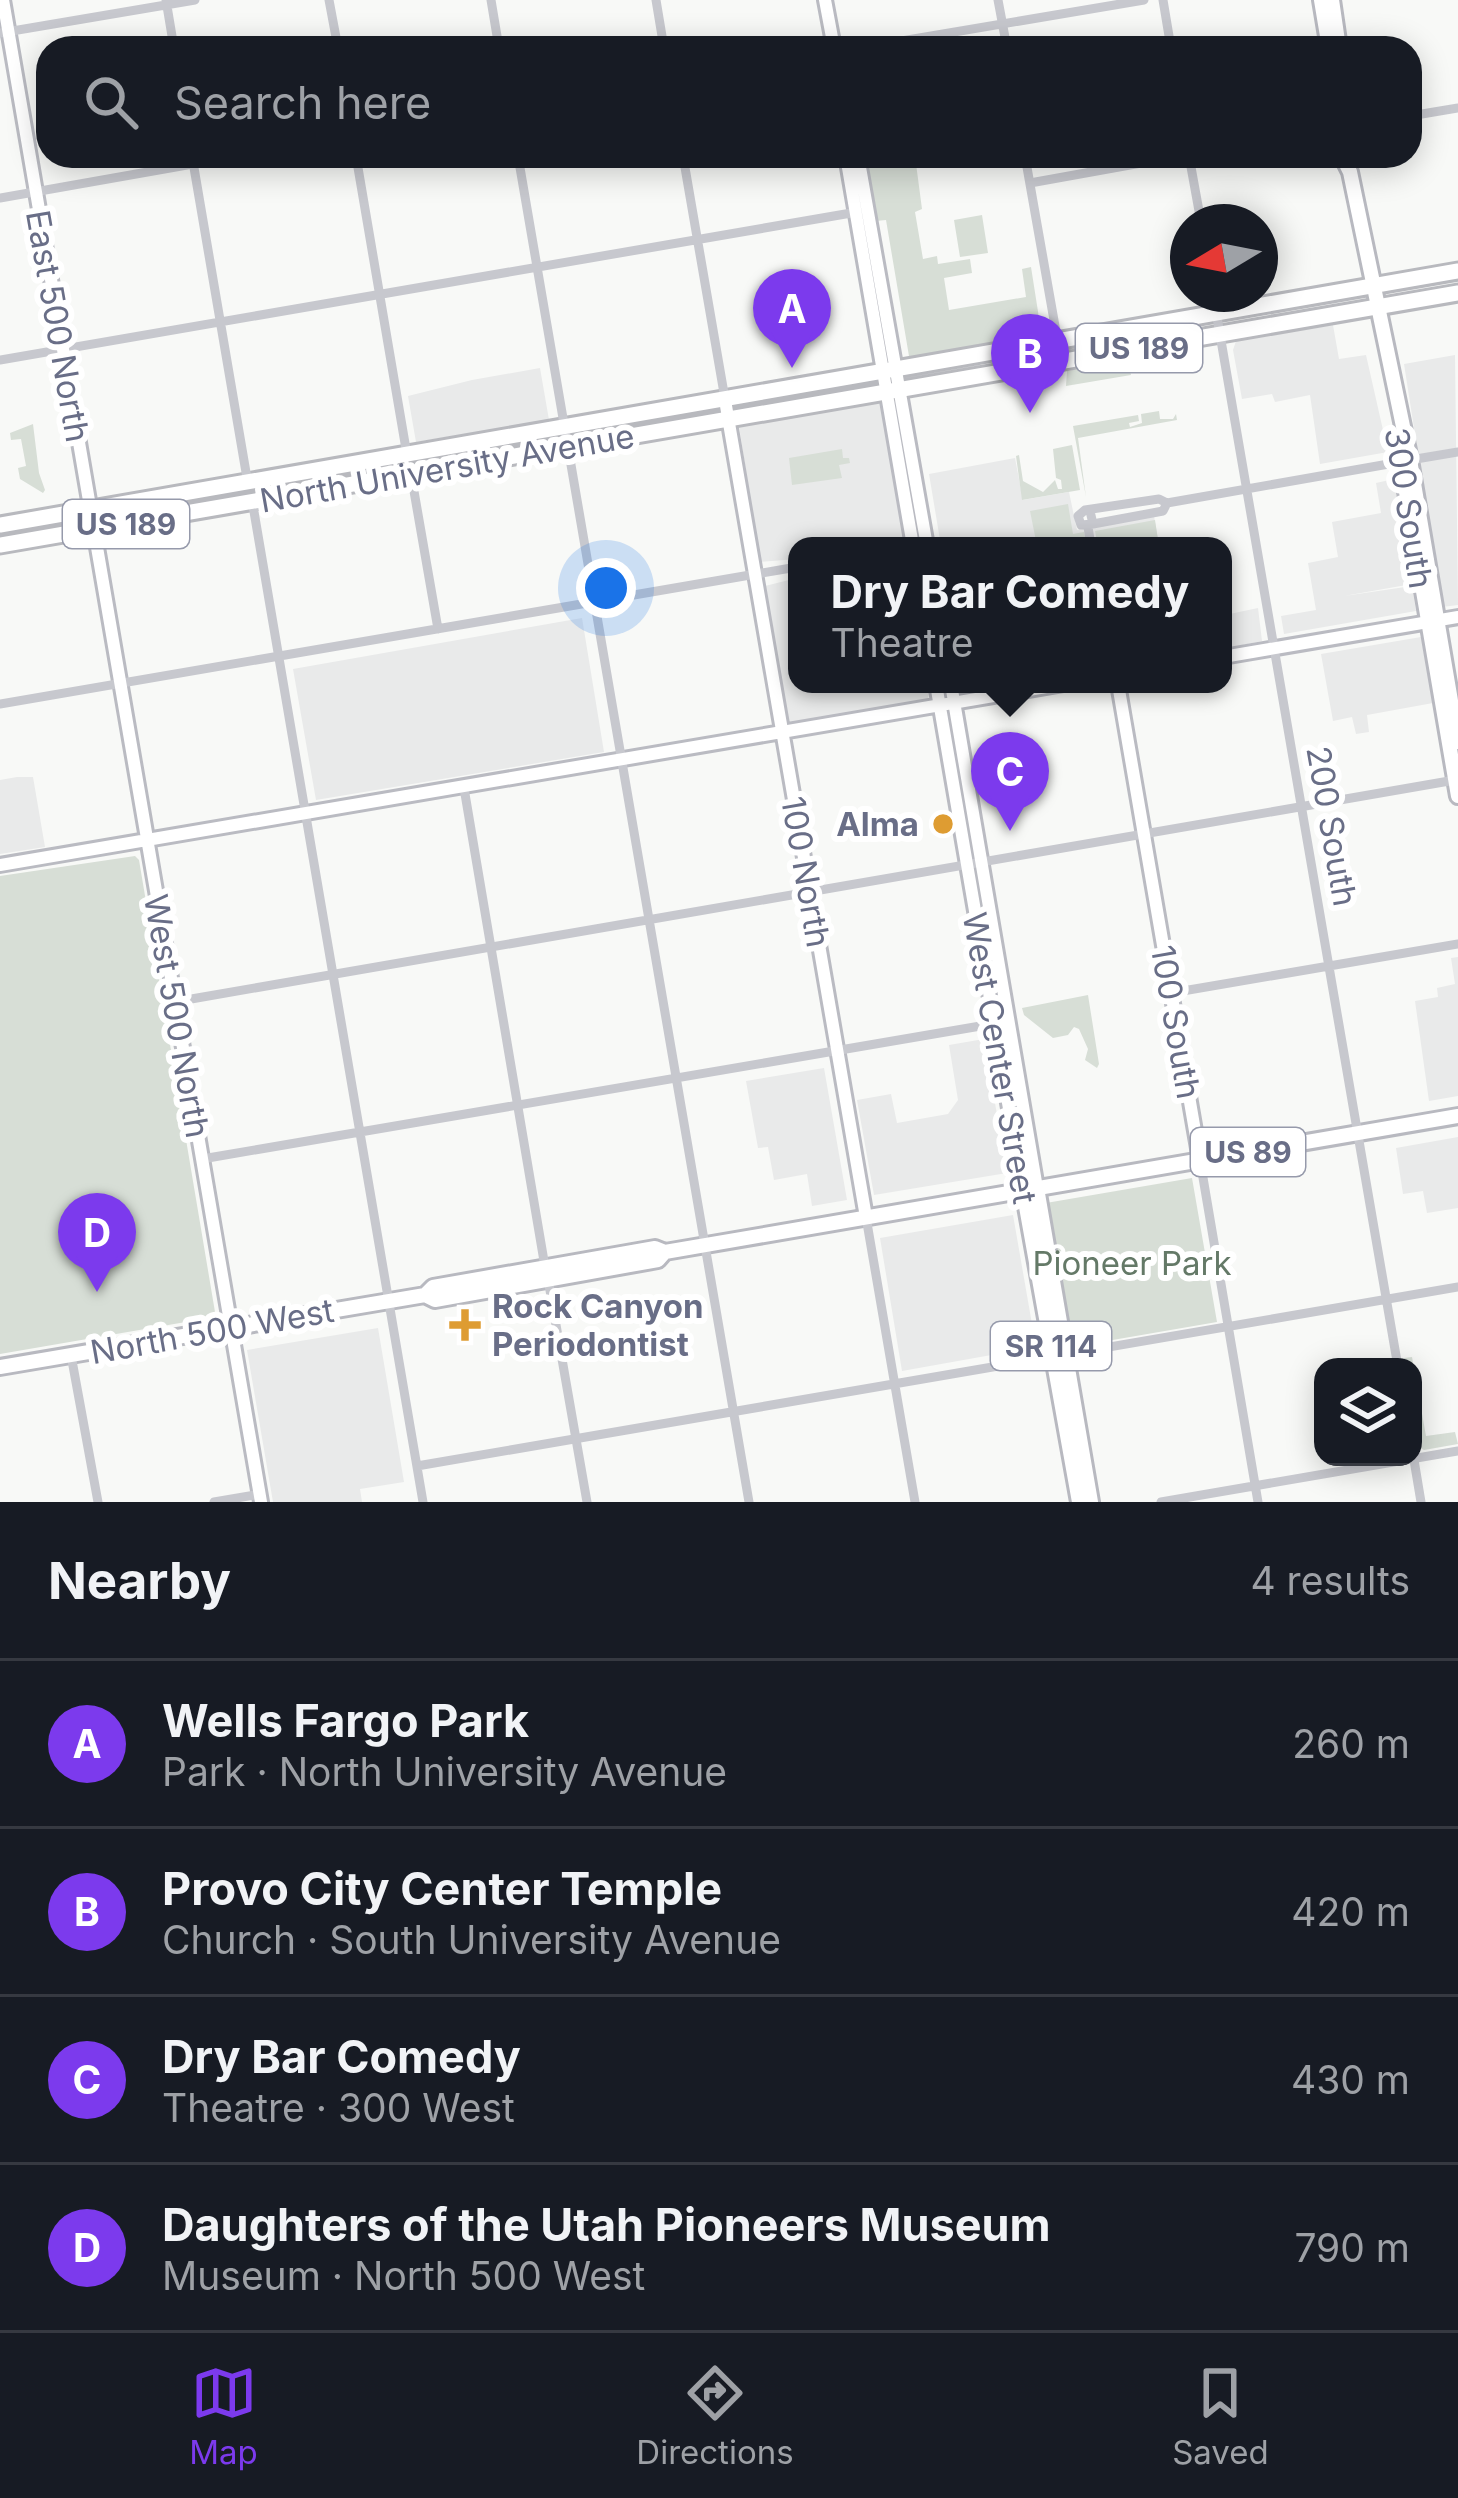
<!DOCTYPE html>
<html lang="en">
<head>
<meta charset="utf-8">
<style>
  body { margin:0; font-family:Inter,sans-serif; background:#20242c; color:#f1f3f6 }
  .controls { position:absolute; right:36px; bottom:36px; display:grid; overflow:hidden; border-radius:24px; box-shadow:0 6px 30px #0003 }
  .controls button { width:108px; height:108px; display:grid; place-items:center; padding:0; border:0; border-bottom:3px solid #363941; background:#171b24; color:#f1f3f6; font:60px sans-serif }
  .compass { position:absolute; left:1170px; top:204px; width:108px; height:108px; border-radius:50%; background:#171b24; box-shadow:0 6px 30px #0003; rotate:260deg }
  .you { position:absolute; left:606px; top:588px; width:42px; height:42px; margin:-30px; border:9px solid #fff; border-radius:50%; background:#1a73e8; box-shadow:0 0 0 18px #1a73e833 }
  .badge { display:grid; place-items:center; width:78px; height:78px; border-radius:50%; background:#7c3aed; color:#fff; font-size:39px; font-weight:700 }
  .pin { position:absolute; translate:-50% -99px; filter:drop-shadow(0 3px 6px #0008) }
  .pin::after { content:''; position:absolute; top:63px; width:42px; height:36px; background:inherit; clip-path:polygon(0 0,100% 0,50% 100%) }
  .popup { position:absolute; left:788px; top:537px; width:444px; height:156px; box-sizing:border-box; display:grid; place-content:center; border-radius:24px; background:#171b24; filter:drop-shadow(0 3px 9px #0005); font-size:39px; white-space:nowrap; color:#9ea1a6 }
  .popup b { font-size:45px; color:#f1f3f6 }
  .popup::after { content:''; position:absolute; left:50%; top:100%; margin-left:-24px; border:24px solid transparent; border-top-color:#171b24 }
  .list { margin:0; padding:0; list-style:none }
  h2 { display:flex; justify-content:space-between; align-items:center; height:156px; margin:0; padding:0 48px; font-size:51px }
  h2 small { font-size:39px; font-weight:400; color:#9ea1a6 }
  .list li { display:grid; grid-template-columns:78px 1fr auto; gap:36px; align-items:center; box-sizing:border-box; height:168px; padding:0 48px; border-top:3px solid #363941 }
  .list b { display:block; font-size:45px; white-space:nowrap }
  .list p { margin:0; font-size:39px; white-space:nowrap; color:#9ea1a6 }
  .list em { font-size:39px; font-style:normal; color:#9ea1a6 }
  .icon { flex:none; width:66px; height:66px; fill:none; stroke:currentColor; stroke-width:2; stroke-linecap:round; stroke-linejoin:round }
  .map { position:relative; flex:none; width:1458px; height:1502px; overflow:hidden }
  .search { position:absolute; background:#171b24; box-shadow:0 6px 30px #0003; left:36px; right:36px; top:36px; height:132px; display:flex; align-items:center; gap:30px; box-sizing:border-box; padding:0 42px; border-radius:36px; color:#9ea1a6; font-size:45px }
  .sheet { height:828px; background:#171b24 }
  nav { display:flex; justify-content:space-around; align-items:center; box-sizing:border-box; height:168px; border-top:3px solid #363941; background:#171b24; font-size:33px; color:#9ea1a6 }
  nav a { display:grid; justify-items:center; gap:6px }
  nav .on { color:#7c3aed }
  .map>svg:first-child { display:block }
  .built { fill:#e9eaea }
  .green { fill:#d7ded6 }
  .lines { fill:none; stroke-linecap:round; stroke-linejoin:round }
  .secondary-casing { stroke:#babbc2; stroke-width:18 }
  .primary-casing { stroke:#b8b9c0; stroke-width:20 }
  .highway-casing { stroke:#b8b9be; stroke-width:21 }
  .street { stroke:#c7c8ce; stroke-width:9 }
  .secondary { stroke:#fff; stroke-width:12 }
  .primary { stroke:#fff; stroke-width:14 }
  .highway { stroke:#fff; stroke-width:15 }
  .poi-dot { fill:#de9c32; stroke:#fff; stroke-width:4.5 }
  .labels { text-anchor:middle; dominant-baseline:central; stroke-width:12; stroke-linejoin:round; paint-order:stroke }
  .shield { fill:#fff; stroke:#969aab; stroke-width:3 }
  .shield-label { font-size:30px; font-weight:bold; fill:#696e87 }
  .street-label { font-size:33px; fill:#696e87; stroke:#fff }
  .poi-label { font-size:33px; font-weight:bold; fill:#696e87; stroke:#fff; text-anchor:end }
  .park-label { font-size:33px; fill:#647967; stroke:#fff }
</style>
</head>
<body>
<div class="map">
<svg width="1458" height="1502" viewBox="0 0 1458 1502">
  <rect width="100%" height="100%" fill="#f8f9f7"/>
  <path class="built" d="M1333 325 1339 359 1366 355 1388 452 1320 464 1310 395 1275 402 1272 394 1242 399 1233 350 1236 341Z
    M1455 355 1458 605 1442 607 1404 364Z
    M540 368 549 420 416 442 408 396 472 380Z
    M884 395 907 535 903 541 872 546H797V559L760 562 739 426 742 422Z
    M1015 458 1023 500 1069 492 1077 530 1154 516 1159 546H941L929 474Z
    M1394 479 1412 584 1344 596 1412 586 1416 611 1284 634 1281 616 1316 610 1308 563 1338 557 1332 522 1381 513 1376 483Z
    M797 578V684H929L928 700 792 723 787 720 765 586Z
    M1258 608 1262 641 1223 649V611L1225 615Z
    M582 618 604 752 316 800 293 669Z
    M1421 637 1433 703 1367 715 1369 732 1356 734 1352 717 1333 721 1321 654Z
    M17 777H33L45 847 0 854V780Z
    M1458 957V1096L1429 1101 1415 1001 1438 997 1437 988 1455 984 1451 958Z
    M984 1039 1007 1173 874 1195 857 1100 891 1094 897 1123 948 1114 958 1100 949 1045Z
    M824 1068 847 1200 812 1206 807 1174 774 1180 768 1147 758 1148 746 1081Z
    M1458 1137V1208L1427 1213 1423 1191 1403 1194 1396 1148Z
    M1013 1215 1036 1347 902 1371 880 1238Z
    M378 1328 404 1482 360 1489 362 1502H273L247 1350Z"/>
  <path class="green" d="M864 156H915L922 209 915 212 923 259 937 256 938 264 970 259 972 273 944 278 949 310 1026 297 1022 269 1031 267 1042 337 910 362 886 220 876 221Z
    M982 215 988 253 960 257 954 220Z
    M1128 360 1131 375 1066 386 1067 371Z
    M1159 411 1160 419H1173L1176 414 1177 420 1078 438 1086 497 1073 426 1138 415 1139 421 1129 423 1130 427 1142 423 1141 414Z
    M33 424 39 473 45 490 43 493 20 479 18 468 26 466 21 439 11 440 10 433Z
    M1072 445 1080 490 1022 500 1016 456 1019 455 1023 481 1043 492 1055 480 1058 489H1062L1061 480 1056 478 1053 449Z
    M842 449 843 458H849L850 463 839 465 842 478 792 485 789 458Z
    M1068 504 1073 534 1084 532 1087 546H1037L1030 511Z
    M1155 520 1159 546H1098L1095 531Z
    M135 856 139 860 215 1312 209 1318 0 1354V876Z
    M1088 995 1099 1064 1097 1068 1085 1060 1088 1049 1079 1029 1074 1027 1068 1035 1053 1038 1024 1015 1022 1008Z
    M1192 1178 1217 1322 1072 1347 1046 1203Z
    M1412 1357 1426 1436 1455 1432 1458 1444 1424 1450 1418 1447 1413 1414V1367H1405L1404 1358Z"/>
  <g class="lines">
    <defs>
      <path id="secondary" d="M3 0 261 1502
        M825 0 834 48
        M846 156 913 546
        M858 156 927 546
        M725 400 866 1217
        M1223 657 1458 617
        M936 684 1023 1190
        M951 684 1037 1188
        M1118 684 1200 1160
        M0 865 1064 684"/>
      <path id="primary" d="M1321 0 1329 48
        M1332 0 1339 48
        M1342 156 1350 172 1410 460 1458 742
        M1397 439 1458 796
        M1037 1188 1091 1502
        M1023 1190 1079 1502
        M425 1295 435 1300 658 1260 665 1252
        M0 1367 425 1295 433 1287 655 1248 665 1252 1458 1116"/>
      <path id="highway" d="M0 525 1458 271
        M0 545 1458 293"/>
    </defs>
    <use href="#secondary" class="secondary-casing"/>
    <use href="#primary" class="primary-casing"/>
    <use href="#highway" class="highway-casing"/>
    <path class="street" d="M166 0 174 48
      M329 0 338 48
      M491 0 499 48
      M656 0 664 48
      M998 0 1007 48
      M1163 0 1171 48
      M0 33 195 0
      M860 48 1144 0
      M1410 116 1458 108
      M192 156 248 484
      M356 156 407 455
      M518 156 749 1502
      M683 156 725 399
      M1025 156 1058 343
      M1189 156 1201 222
      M1030 183 1180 156
      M0 198 238 156
      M1213 294 1398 1367
      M0 360 857 212
      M1410 460 1458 452
      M411 474 438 629
      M252 500 423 1502
      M1090 511 1093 524 1081 525 1078 516 1085 510 1159 499 1167 503 1400 462
      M1093 524 1163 511 1167 503
      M1088 527 1091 546
      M0 704 797 567
      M464 788 545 1267
      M1171 993 1458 944
      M174 1002 1455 780
      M202 1159 998 1023
      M1200 1160 1258 1502
      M866 1217 915 1502
      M548 1279 587 1502
      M71 1355 98 1502
      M1413 1454 1421 1502
      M417 1466 1458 1287
      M214 1502 260 1494
      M1161 1502 1458 1451"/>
    <use href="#secondary" class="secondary"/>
    <use href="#primary" class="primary"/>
    <use href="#highway" class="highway"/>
  </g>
  <g class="poi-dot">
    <circle cx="943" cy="824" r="12"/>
    <path d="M459 1307h12v12h12v12h-12v12h-12v-12h-12v-12h12z"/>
  </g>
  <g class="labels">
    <g class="shield">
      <rect x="1076" y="324" width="126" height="48" rx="9"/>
      <rect x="63" y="500" width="126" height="48" rx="9"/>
      <rect x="1191" y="1128" width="114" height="48" rx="9"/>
      <rect x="991" y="1322" width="120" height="48" rx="9"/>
    </g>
    <g class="shield-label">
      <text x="1139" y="348">US 189</text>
      <text x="126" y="524">US 189</text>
      <text x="1248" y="1152">US 89</text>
      <text x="1051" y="1346">SR 114</text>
    </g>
    <g class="street-label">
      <text transform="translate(58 326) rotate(80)">East 500 North</text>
      <text transform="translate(447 468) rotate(-10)">North University Avenue</text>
      <text transform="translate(1409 508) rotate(81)">300 South</text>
      <text transform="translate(1332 826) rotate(80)">200 South</text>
      <text transform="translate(806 872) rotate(80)">100 North</text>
      <text transform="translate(177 1016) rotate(80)">West 500 North</text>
      <text transform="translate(1176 1022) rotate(80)">100 South</text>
      <text transform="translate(1000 1058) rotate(80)">West Center Street</text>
      <text transform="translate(212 1331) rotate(-10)">North 500 West</text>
    </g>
    <g class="poi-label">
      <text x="919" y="824">Alma</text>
      <text x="492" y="1306" text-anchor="start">Rock Canyon<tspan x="492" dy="38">Periodontist</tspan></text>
    </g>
    <g class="park-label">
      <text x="1132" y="1263">Pioneer Park</text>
    </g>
  </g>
</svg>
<div class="controls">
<button><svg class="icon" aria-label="layers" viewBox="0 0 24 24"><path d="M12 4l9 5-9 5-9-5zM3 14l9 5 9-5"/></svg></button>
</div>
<svg class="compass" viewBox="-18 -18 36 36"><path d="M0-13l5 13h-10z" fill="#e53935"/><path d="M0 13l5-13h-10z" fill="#9ea1a6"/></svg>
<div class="you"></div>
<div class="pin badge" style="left:792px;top:368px">A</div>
<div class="pin badge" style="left:1030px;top:413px">B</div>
<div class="pin badge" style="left:1010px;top:831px">C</div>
<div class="popup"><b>Dry Bar Comedy</b>Theatre</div>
<div class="pin badge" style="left:97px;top:1292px">D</div>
<div class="search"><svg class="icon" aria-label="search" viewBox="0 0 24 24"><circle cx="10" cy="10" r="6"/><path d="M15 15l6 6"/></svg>Search here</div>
</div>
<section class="sheet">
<h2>Nearby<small>4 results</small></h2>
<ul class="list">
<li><span class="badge">A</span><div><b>Wells Fargo Park</b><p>Park · North University Avenue</p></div><em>260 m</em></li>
<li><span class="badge">B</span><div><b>Provo City Center Temple</b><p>Church · South University Avenue</p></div><em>420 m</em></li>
<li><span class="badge">C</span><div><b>Dry Bar Comedy</b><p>Theatre · 300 West</p></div><em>430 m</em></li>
<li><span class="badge">D</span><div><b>Daughters of the Utah Pioneers Museum</b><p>Museum · North 500 West</p></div><em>790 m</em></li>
</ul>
</section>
<nav>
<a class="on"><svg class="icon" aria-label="map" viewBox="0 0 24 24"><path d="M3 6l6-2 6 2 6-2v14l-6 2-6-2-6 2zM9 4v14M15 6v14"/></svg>Map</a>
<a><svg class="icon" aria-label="directions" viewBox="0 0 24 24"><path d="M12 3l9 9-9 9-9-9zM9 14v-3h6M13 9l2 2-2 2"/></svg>Directions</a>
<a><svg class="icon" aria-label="saved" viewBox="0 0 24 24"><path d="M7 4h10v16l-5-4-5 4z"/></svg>Saved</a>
</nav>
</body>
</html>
